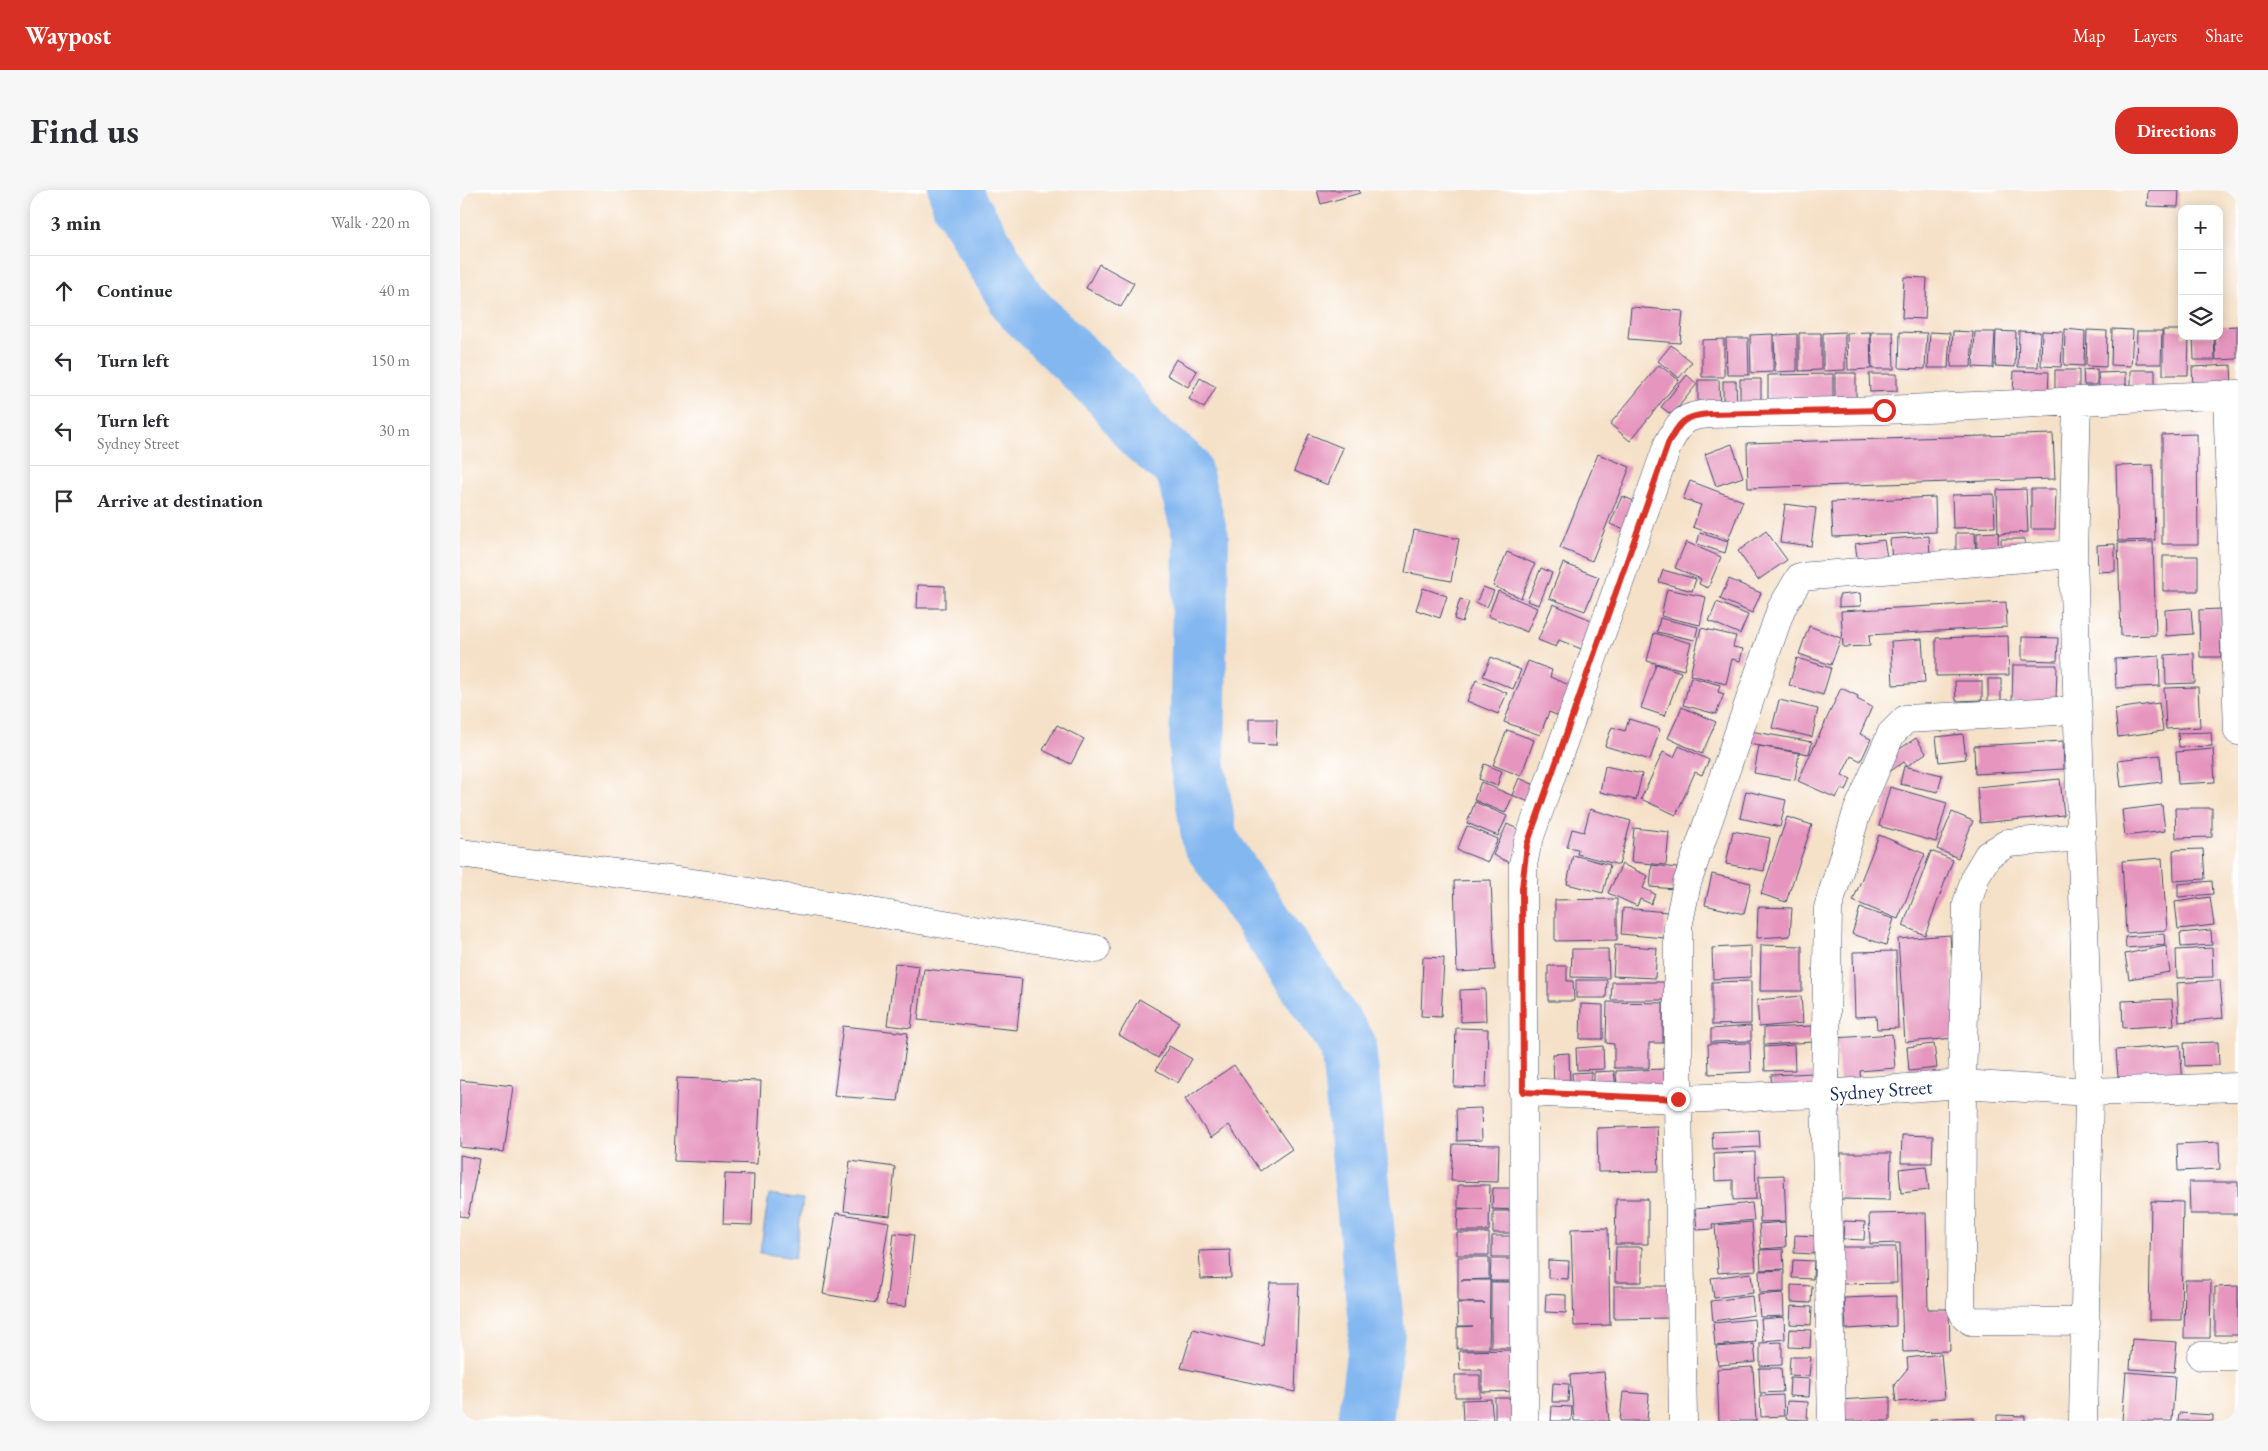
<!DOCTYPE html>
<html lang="en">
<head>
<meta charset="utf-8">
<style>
  body { margin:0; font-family:"EB Garamond",serif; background:#f7f7f7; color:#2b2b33 }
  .controls { position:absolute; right:15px; top:15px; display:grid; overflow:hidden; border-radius:10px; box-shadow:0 2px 12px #0003 }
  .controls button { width:45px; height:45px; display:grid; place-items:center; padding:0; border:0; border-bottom:1px solid #e1e1e2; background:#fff; color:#2b2b33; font:25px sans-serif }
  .stop { position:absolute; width:15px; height:15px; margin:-11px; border:4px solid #d93025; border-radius:50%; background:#fff }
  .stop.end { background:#d93025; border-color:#fff; box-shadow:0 1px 5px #0008 }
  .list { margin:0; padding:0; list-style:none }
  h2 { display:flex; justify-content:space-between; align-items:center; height:65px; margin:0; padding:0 20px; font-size:21px }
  h2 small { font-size:16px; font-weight:400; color:#7c7c81 }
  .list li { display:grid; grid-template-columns:32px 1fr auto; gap:15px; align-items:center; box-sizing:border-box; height:70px; padding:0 20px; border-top:1px solid #e1e1e2 }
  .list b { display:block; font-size:19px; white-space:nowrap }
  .list p { margin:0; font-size:16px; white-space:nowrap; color:#7c7c81 }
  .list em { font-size:16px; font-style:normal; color:#7c7c81 }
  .icon { flex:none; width:28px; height:28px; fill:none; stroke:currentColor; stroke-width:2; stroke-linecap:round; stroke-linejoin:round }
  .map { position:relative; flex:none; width:1778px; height:1231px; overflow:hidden; border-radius:20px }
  header { display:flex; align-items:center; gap:30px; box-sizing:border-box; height:70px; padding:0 25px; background:#d93025; color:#fff }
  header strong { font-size:24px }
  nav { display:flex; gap:28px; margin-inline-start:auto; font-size:18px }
  .intro { display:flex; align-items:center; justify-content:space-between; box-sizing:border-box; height:120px; padding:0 30px }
  h1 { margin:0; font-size:35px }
  .button { padding:12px 22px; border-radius:20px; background:#d93025; color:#fff; font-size:18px; font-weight:700 }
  main { display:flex; gap:30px; padding:0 30px }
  aside { flex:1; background:#fff; border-radius:20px; box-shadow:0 2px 12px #0003 }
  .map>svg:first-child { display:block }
  .water { fill:#83b7f0; stroke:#4f73a7 }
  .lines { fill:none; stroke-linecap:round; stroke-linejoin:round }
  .river { stroke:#83b7f0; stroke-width:56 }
  .building { fill:#e696be }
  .minor-casing { stroke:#3c4a6e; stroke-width:29 }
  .minor { stroke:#fff; stroke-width:28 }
  .route { stroke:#d93025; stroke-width:6 }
  .labels { text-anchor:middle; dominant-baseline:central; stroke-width:4; stroke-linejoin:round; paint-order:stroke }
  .street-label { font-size:20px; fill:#1b2f5e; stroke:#fff }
</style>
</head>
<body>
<header>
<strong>Waypost</strong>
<nav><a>Map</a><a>Layers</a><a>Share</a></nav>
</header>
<div class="intro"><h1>Find us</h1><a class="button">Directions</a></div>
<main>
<aside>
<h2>3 min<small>Walk · 220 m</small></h2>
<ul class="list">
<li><svg class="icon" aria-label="ahead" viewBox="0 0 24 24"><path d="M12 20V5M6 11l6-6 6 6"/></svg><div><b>Continue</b></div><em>40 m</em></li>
<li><svg class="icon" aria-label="left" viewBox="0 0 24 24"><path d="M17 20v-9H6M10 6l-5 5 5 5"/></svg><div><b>Turn left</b></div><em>150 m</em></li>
<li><svg class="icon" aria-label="left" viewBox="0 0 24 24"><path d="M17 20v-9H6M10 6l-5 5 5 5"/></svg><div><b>Turn left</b><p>Sydney Street</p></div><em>30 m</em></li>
<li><svg class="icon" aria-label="arrive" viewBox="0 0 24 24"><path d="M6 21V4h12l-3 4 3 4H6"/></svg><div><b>Arrive at destination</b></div></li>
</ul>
</aside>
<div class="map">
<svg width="1778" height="1231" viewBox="0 0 1778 1231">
  <rect width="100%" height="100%" fill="#fff"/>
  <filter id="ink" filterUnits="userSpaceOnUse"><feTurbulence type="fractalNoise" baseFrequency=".02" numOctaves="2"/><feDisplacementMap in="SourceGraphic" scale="10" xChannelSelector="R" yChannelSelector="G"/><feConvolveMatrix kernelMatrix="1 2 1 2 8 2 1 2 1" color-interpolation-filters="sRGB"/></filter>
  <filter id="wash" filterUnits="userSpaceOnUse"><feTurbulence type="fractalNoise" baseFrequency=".0096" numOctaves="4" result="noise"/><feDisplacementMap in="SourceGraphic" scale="20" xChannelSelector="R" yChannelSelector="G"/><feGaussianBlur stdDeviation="1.12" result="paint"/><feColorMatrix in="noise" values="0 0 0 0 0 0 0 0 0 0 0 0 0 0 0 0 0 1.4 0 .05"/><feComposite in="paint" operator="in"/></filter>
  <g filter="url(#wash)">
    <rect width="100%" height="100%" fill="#f5e1c8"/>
    <path class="water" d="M309 1004 343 1009 335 1068 300 1063Z"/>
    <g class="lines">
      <path class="river" d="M496 0 500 14 560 115 652 205 682 244 723 278 741 348 737 571 750 651 888 855 917 1143 905 1231"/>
    </g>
    <g id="blocks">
      <path class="building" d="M857 0H899L900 3 861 14Z
        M1688 0H1719L1718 17 1687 16Z
        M639 74 674 93 661 117 626 98Z
        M1444 87 1467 88 1465 129 1442 128Z
        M1171 117 1223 121 1220 153 1168 149Z
        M1777 136V169L1756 170 1755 146H1759V137Z
        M1605 139 1625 141 1624 176 1604 175Z
        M1652 139 1673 140 1671 176 1651 175Z
        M1627 140 1647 141 1646 177 1626 176Z
        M1703 140H1722V146H1729L1728 185H1703Z
        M1493 141 1513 142 1511 177H1491Z
        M1536 141 1556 142 1555 177 1535 176Z
        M1559 141 1580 142 1578 177H1558Z
        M1582 141 1603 142 1601 177 1581 176Z
        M1677 141H1702L1701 174H1676Z
        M1385 142V180L1363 181V143Z
        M1410 142 1411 179 1388 180 1387 143Z
        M1411 142H1433L1434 179H1412Z
        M1440 142 1467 143 1465 179 1439 178Z
        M1470 142 1490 143 1488 178H1468Z
        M1515 142H1535L1533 178 1513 177Z
        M1339 143H1361V180L1339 181Z
        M1313 144V182L1291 183 1290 145Z
        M1337 144V181L1315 182 1314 145Z
        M1733 146H1754L1755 170H1734Z
        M1266 148H1288L1289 185H1267Z
        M1264 149V187H1242V150Z
        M1211 155 1232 172 1219 188 1198 171Z
        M716 169 737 181 728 197 707 185Z
        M1199 175 1219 190 1170 251 1150 234Z
        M1771 175 1772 197 1733 199 1732 177Z
        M1637 179V195H1624L1623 180Z
        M1595 180H1619V198L1595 199Z
        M1671 180H1695V197L1671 198Z
        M1554 181 1589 182 1588 205 1553 203Z
        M1666 182V202L1639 197 1638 183Z
        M1375 183H1396V213L1375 214Z
        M1373 184V215L1308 216V185Z
        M1409 184H1437V201L1410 202Z
        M1227 185 1237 194 1212 225 1201 217Z
        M740 188 756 197 744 218 729 209Z
        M1280 189H1301V220H1280Z
        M1238 190H1259L1260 221 1238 220Z
        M1263 191H1276L1277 220 1263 221Z
        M849 244 883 258 868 295 834 281Z
        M1593 244 1595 289 1288 298 1287 253Z
        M1737 244 1738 354H1702V245Z
        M1272 254 1283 287 1256 296 1245 264Z
        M1138 264 1170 277 1132 371 1100 358Z
        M1693 275 1695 350 1658 351 1656 276Z
        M1230 291 1283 311 1268 350 1233 337 1241 315 1223 309Z
        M1566 299 1568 342 1538 344 1537 300Z
        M1571 299H1596L1595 339H1571Z
        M1534 304 1535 337 1493 338 1492 305Z
        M1162 306 1181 314 1169 342 1150 334Z
        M1475 307 1476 342 1373 347 1371 312Z
        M1325 314 1356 318 1351 356 1320 352Z
        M954 340 999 349 991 391 945 382Z
        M1306 341 1327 370 1298 390 1278 361Z
        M1538 342 1539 369 1517 370V343Z
        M1240 343 1268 352 1265 363 1237 354Z
        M1496 343H1515L1516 366H1496Z
        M1469 346 1470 367 1432 369 1430 349Z
        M1541 349H1565V367H1541Z
        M1424 350 1427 367 1398 372 1395 354Z
        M1226 352 1261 367 1248 398 1239 394 1241 389 1215 378Z
        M1693 352 1696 445 1661 446 1658 353Z
        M1655 354V381L1638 382 1637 355Z
        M1047 362 1075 374 1061 408 1033 396Z
        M1703 366H1738V401H1703Z
        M1103 373 1139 387 1125 421 1089 408Z
        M1081 378 1092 383 1079 415 1067 411Z
        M1203 380 1236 389 1232 401 1199 392Z
        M1269 389 1301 403 1292 423 1260 409Z
        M458 395 485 396V418H457Z
        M1023 397 1034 401 1027 417 1016 413Z
        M963 398 987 406 980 428 956 420Z
        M1207 399 1246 407 1240 435 1201 426Z
        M1038 401 1077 418 1067 442 1028 426Z
        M1400 403 1401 416 1379 417V405Z
        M1000 409 1009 412 1002 432 994 429Z
        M1257 412 1288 425 1280 444 1249 431Z
        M1546 412 1547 437 1409 445 1410 456 1383 457 1381 421Z
        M1093 414 1136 432 1124 460 1099 450 1096 457 1078 450Z
        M1731 418 1733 444 1706 446 1705 420Z
        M1760 419 1761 467H1740L1739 420Z
        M1200 428 1238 437 1235 450 1197 442Z
        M1349 436 1381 448 1371 475 1339 464Z
        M1241 438 1276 446 1273 457 1283 459 1280 471 1272 469 1266 494 1230 485Z
        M1194 443 1231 453 1224 480 1187 471Z
        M1548 446 1549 485 1476 486V448Z
        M1562 447 1598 448 1597 471 1562 470Z
        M1462 449 1465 493 1433 495 1431 451Z
        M1734 463 1735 493 1706 494 1705 465Z
        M1699 466 1700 496 1656 498 1655 469Z
        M1031 467 1061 480 1053 499 1023 486Z
        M1337 468 1371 478 1363 505 1329 495Z
        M1068 471 1092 480 1090 487 1114 497 1101 527 1089 522 1080 545 1044 532Z
        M1196 474 1221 482 1205 526 1181 518Z
        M1553 475H1597L1596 511H1552Z
        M1231 487 1260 495 1258 502 1264 504 1256 524 1223 515Z
        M1528 489H1541V511H1528Z
        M1016 490 1047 503 1038 524 1007 511Z
        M1495 491H1522V510L1496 511Z
        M1738 497 1740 537 1706 539 1704 498Z
        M1381 498 1398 506 1397 509 1412 517 1400 544 1411 549 1401 571 1391 566 1382 585 1391 589 1386 601 1381 599 1376 608 1338 591Z
        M1319 510 1358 519 1352 547 1312 538Z
        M1699 513 1703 541 1658 547 1655 519Z
        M1222 517 1256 532 1242 564 1208 548Z
        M789 529H817L816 555 789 554Z
        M1169 529 1200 539 1190 570 1145 556 1152 537 1165 541Z
        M597 535 624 549 611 574 583 560Z
        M1047 540 1074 550 1061 586 1033 575Z
        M1290 541 1352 552 1349 564 1288 554Z
        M1751 542 1752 556 1719 557 1718 543Z
        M1503 544 1506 569 1479 572 1476 547Z
        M1456 548 1466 563 1447 576 1444 572 1426 584 1419 573Z
        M1603 551 1604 579 1515 584 1514 556Z
        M1219 556 1249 570 1242 585 1235 582 1216 625 1181 609 1203 562 1214 567Z
        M1299 556 1339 563 1335 590 1294 583Z
        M1753 559 1755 592 1718 594 1716 562Z
        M1700 565 1702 592 1661 597 1658 570Z
        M1024 574 1042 581 1037 596 1019 589Z
        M1145 576 1182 584 1176 610 1140 602Z
        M1444 576 1482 585 1478 602 1440 594Z
        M1059 588 1084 599 1076 615 1052 605Z
        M1600 589 1604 625 1520 633 1517 597Z
        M1021 592 1053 606 1045 623 1014 610Z
        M1430 597 1487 613 1476 652 1419 636Z
        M1286 601 1326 610 1320 637 1280 628Z
        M1015 612 1047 626 1038 646 1007 633Z
        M1702 615 1705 641 1665 646 1662 620Z
        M1715 618H1752V647L1716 648Z
        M1130 619 1171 631 1159 675 1117 664 1118 659 1107 657 1112 639 1124 642Z
        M1492 622 1513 631 1498 668 1477 659Z
        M1327 627 1352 635 1326 712 1301 704Z
        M1047 634 1064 642 1050 673 1033 665Z
        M1007 636 1038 649 1028 672 997 660Z
        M1174 638 1209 642 1206 675 1171 672Z
        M1273 641 1310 648 1304 681 1266 674Z
        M1419 645 1465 664 1438 729 1393 711Z
        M1743 659 1745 689 1714 691 1713 660Z
        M1471 661 1493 670 1465 745 1443 736Z
        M1113 665 1150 675 1143 703 1107 694Z
        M1702 668 1707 740 1666 743 1662 671Z
        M1162 674 1188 686 1183 698 1195 704 1191 714 1180 709 1177 716 1148 703Z
        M1192 675 1217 678 1215 699 1190 697Z
        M1252 684 1291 693 1284 724 1245 715Z
        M1031 690 1035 780 997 782 994 691Z
        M1752 691 1753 704 1718 707V694Z
        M1750 707 1754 735 1718 739 1715 712Z
        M1157 709V750L1095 751V710Z
        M1298 717 1332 718 1330 746 1297 748Z
        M1163 718 1207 722 1204 748 1161 744Z
        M1400 718 1434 729 1426 755 1392 744Z
        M1751 740 1752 755 1721 757 1720 743Z
        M1704 744 1705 755 1666 758 1665 747Z
        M1490 745 1497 848 1445 852 1438 749Z
        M1155 755 1197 758 1195 788 1153 786Z
        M1301 755 1342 756V801H1300Z
        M1291 756V787L1253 789 1252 758Z
        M1706 756 1710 782 1669 789 1665 764Z
        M1752 758 1753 787 1717 788 1716 760Z
        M1112 759H1148L1149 788 1111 787Z
        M1436 761 1438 838 1417 839 1416 826 1395 827 1393 762Z
        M963 767 984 768 981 827 961 826Z
        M435 773 459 776 451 838 427 835Z
        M1088 776H1107V791H1113L1114 811H1088Z
        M464 779 562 789 557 840 458 830Z
        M1116 790H1147L1146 808H1116Z
        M1760 790 1763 828 1719 832 1717 793Z
        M1291 791V834L1252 835V792Z
        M1152 792H1209L1208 810H1151Z
        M1025 799 1026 831 1001 832 1000 800Z
        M1341 806 1343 833 1299 837 1297 810Z
        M679 809 719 832 698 868 659 845Z
        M1712 809 1714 835 1663 838 1662 811Z
        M1147 812 1203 813V853H1189V878H1154V854L1146 853Z
        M1121 814 1143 815V849H1120Z
        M383 836 448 843 438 911 374 906Z
        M1291 836V851L1251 852V839Z
        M1352 836 1353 852 1304 855V838Z
        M996 838 1028 839 1026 898 994 897Z
        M1432 844 1435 878 1400 881 1401 893 1380 894 1376 848Z
        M1758 852 1759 875 1725 876 1724 853Z
        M1290 853 1291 882 1249 884 1248 854Z
        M1474 854 1477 878 1449 881 1447 857Z
        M1334 855 1335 880 1305 881 1304 857Z
        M1720 855 1723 893 1659 899 1656 860Z
        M709 856 732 869 718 893 696 880Z
        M1143 856 1144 879 1117 880 1116 858Z
        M1109 863 1110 899 1094 900 1093 864Z
        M774 875 832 959 800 981 769 935 751 948 725 909Z
        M1204 879 1205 902 1157 905 1156 881Z
        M1154 881 1156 897 1134 898V882Z
        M1131 882V899H1113L1112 883Z
        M1353 883 1354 901 1312 903 1311 885Z
        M217 888 301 891 297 974 214 971Z
        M0 890 53 896 44 962 0 957Z
        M1021 918 1022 950 997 951 996 919Z
        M1197 936 1199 981 1138 982 1137 938Z
        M1299 940 1300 957 1253 959 1252 942Z
        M1442 945 1473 946 1472 973H1441Z
        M1759 952 1760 979 1718 981 1717 954Z
        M993 954 1039 955 1038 992 991 991Z
        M1295 962 1296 1009 1273 1010V990L1255 991 1254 964Z
        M1381 963H1431L1430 1010 1380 1009Z
        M0 965 19 969 8 1027 0 1026Z
        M390 971 435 977 430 1026 384 1021Z
        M1466 976 1469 1000 1441 1003 1439 979Z
        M265 984 294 985 292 1035 263 1034Z
        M1324 985 1326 1031 1300 1032 1299 986Z
        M1729 992H1778V1024H1730Z
        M998 995H1030L1029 1041H997L998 1019H1023L998 1018Z
        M1033 998H1057V1020L1032 1019Z
        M1156 1009H1188V1054H1155Z
        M1691 1011 1723 1012 1721 1130H1689Z
        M1292 1013 1294 1030 1252 1034 1253 1039 1237 1040 1235 1019Z
        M1033 1021H1057L1058 1043H1033Z
        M376 1023 429 1032 416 1113 363 1104Z
        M1466 1023 1468 1119H1489L1490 1161 1443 1162 1440 1053 1410 1054 1409 1024Z
        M1384 1031 1405 1032 1404 1050 1383 1049Z
        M1292 1032 1296 1080 1258 1083 1255 1035Z
        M1325 1032 1326 1057 1301 1059 1299 1034Z
        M1148 1038 1150 1135 1114 1136 1111 1039Z
        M434 1043 454 1045 446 1117 426 1115Z
        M997 1043H1029V1065H997Z
        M1335 1045 1355 1046 1354 1064 1334 1063Z
        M1032 1046H1057V1067H1032Z
        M1156 1057H1182V1092H1155Z
        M1377 1057H1436L1437 1093 1378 1094Z
        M1323 1059 1324 1079 1301 1080 1300 1060Z
        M770 1060 771 1088 741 1089 739 1061Z
        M998 1067H1029V1089L1001 1090H1030L1029 1159H997V1137L1013 1136H998L997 1113H1025L998 1112Z
        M1031 1069H1055V1091H1030Z
        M1088 1070 1109 1071 1108 1089 1088 1088Z
        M1333 1070 1354 1071 1353 1089 1332 1088Z
        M1324 1080V1102L1300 1103 1299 1081Z
        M1291 1083 1293 1103 1254 1108 1251 1088Z
        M1725 1090H1751L1750 1148H1724Z
        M1031 1092H1055L1056 1158H1031Z
        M810 1093H839L835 1202 721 1178 733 1139 803 1156Z
        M1331 1095 1352 1096 1351 1113 1331 1112Z
        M1154 1096H1208L1209 1128 1154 1129Z
        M1778 1096V1145H1755V1097Z
        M1323 1103 1324 1126 1300 1127 1298 1105Z
        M1086 1104 1106 1105V1123L1085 1122Z
        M1292 1106 1294 1125 1253 1131 1251 1111Z
        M1436 1106V1136L1386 1139 1384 1108Z
        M1331 1116 1352 1117 1351 1135 1330 1134Z
        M1324 1127 1325 1149 1303 1151 1301 1129Z
        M1294 1129 1296 1152 1255 1156 1253 1133Z
        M1330 1139 1351 1140 1350 1158 1329 1157Z
        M1672 1149 1717 1152 1714 1182 1670 1179Z
        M1322 1152V1175L1300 1176V1153Z
        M1294 1154 1296 1172 1258 1175 1256 1157Z
        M1056 1160 1057 1201 1022 1202V1180H1000L999 1161Z
        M1481 1164 1485 1208 1436 1212 1434 1195 1448 1178 1447 1168Z
        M1330 1167H1351L1349 1186 1329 1185Z
        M1293 1177 1296 1231H1259L1257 1179Z
        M1299 1178H1321L1323 1202 1300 1203Z
        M1144 1182 1149 1231H1114L1110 1185Z
        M1666 1182 1715 1186 1712 1231H1662Z
        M995 1185H1020V1207H995Z
        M1330 1188 1350 1189 1349 1207 1329 1206Z
        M1093 1193 1109 1194 1108 1212H1092Z
        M1163 1202 1189 1204 1187 1231H1160Z
        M1323 1205 1324 1226 1301 1227 1300 1206Z
        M1430 1207V1231H1379L1378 1210Z
        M1035 1208H1056V1231H1035Z
        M1031 1209 1033 1231H1003L1002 1210Z
        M1327 1211 1348 1212 1347 1230 1326 1229Z
        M1092 1216 1112 1217 1111 1231H1091Z
        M1719 1223 1753 1225V1231H1718Z
        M1537 1225 1565 1226V1231H1537Z
        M1513 1227V1231H1470V1229Z"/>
    </g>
  </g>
  <g filter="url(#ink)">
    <use href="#blocks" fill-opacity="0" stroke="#3c4a6e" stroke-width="1"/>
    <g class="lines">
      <defs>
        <path id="minor" d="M1767 204 1778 541
          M1617 211 1613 364 1629 902 1623 1231
          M1622 647 1548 653 1528 665 1516 685 1507 714 1502 894 1501 1118 1505 1126 1511 1131 1626 1132
          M0 663 247 695 636 759
          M1063 902 1218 909 1365 904 1502 894 1629 902 1778 897
          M1741 1166H1778
          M1064 1231 1063 675 1067 655 1208 254C1220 232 1223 226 1249 224L1424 220 1778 204
          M1223 1231 1218 909V737L1227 693 1321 419 1340 387 1613 364
          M1372 1231 1365 904 1368 718 1397 622 1431 544 1446 529 1616 520"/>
      </defs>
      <use href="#minor" class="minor-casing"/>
      <use href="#minor" class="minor"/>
    </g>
  </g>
  <g class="lines" filter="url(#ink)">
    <path class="route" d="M1218 909 1063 902 1062 698 1067 655 1208 254C1220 232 1223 226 1249 224L1424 220"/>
  </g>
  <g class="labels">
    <g class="street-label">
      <text transform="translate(1421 900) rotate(-4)">Sydney Street</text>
    </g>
  </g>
</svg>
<div class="controls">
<button>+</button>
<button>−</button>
<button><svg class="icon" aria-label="layers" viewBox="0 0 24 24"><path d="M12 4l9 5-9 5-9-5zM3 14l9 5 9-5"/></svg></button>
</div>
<div class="stop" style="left:1424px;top:220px"></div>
<div class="stop end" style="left:1218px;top:909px"></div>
</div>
</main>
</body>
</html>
